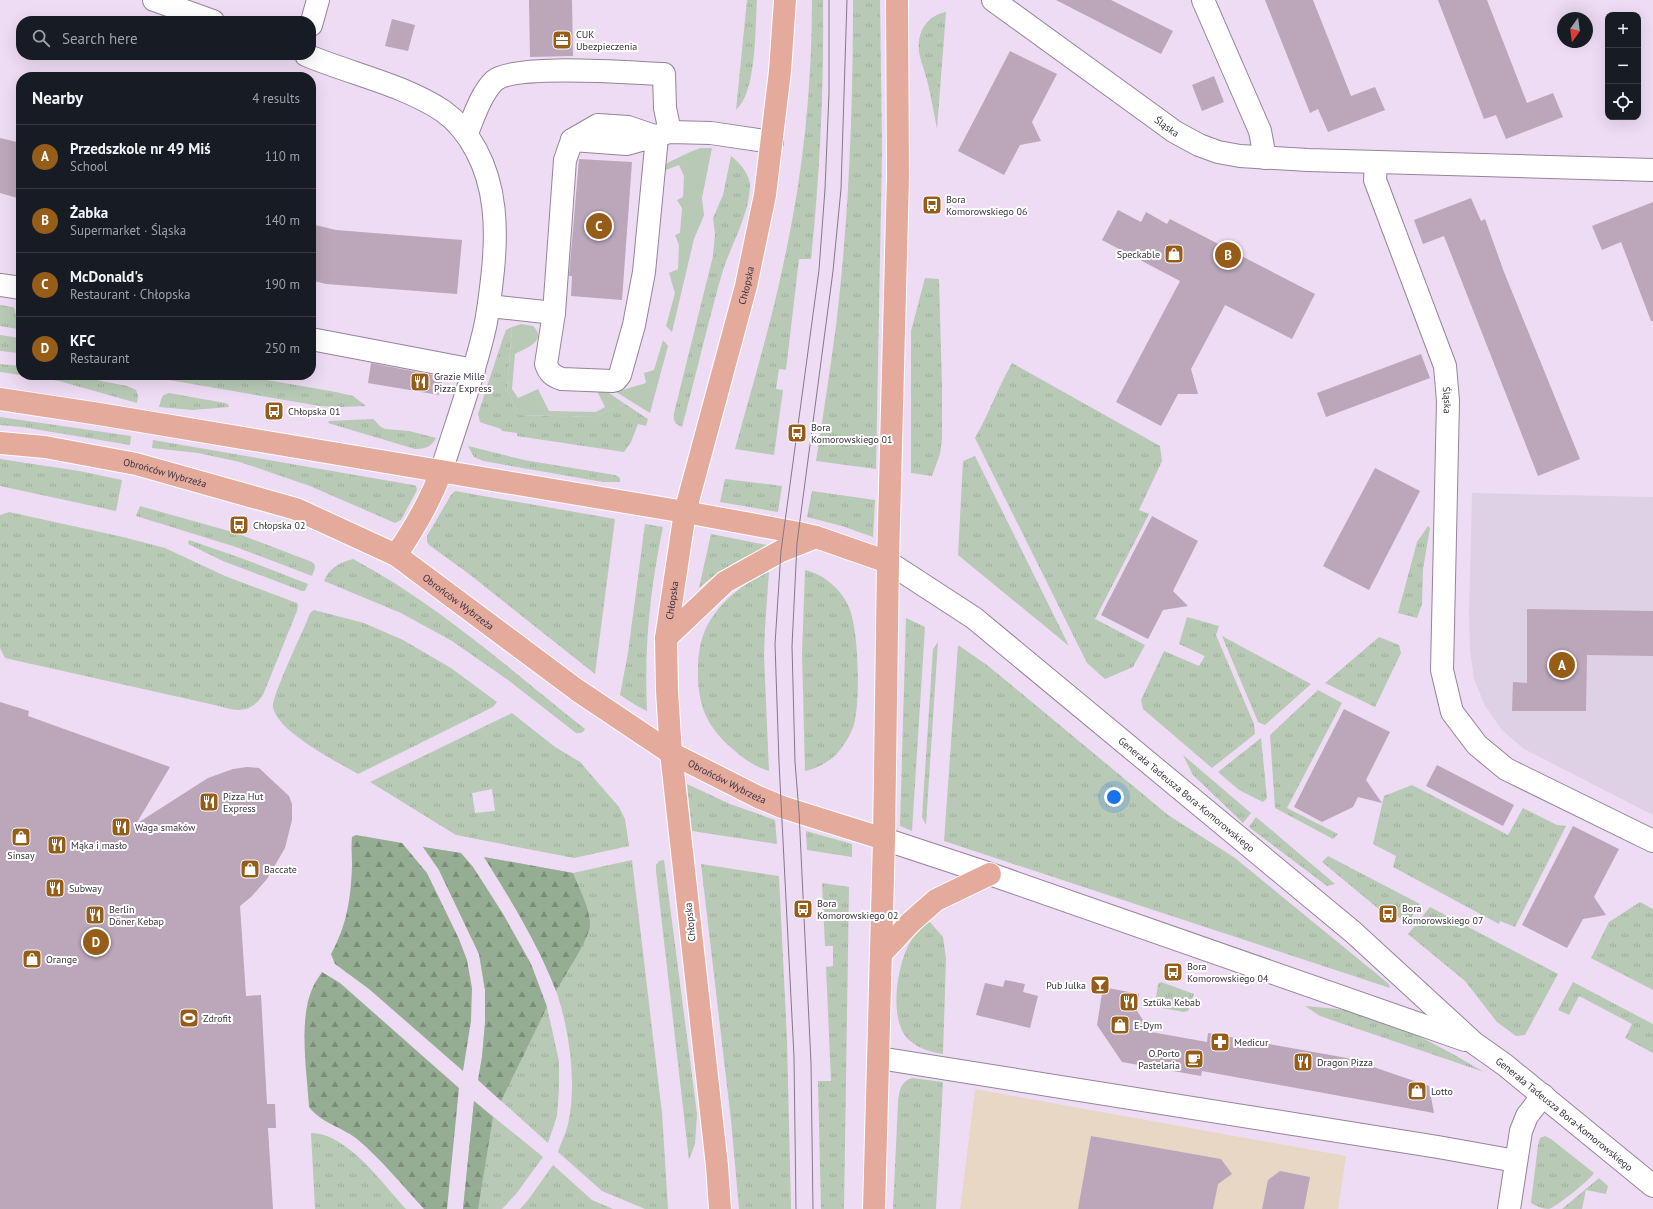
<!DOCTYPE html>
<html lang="en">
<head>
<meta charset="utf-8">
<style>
  body { margin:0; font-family:"PT Sans",sans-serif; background:#20242c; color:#f1f3f6 }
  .controls { position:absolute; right:12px; top:12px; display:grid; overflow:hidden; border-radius:8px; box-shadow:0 4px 16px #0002 }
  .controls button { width:36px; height:36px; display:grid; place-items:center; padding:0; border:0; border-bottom:1px solid #363941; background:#171b24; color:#f1f3f6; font:20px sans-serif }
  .compass { position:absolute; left:1557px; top:12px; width:36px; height:36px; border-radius:50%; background:#171b24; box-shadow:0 4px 16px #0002; rotate:194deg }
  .you { position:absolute; left:1114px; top:797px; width:14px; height:14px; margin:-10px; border:3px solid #fff; border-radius:50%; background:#1a73e8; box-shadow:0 0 0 6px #1a73e833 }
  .badge { display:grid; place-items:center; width:26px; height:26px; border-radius:50%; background:#955d17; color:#fff; font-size:13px; font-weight:700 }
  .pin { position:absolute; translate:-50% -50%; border:2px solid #fff; box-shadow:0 1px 4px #0006 }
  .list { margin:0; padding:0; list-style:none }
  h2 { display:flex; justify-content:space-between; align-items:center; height:52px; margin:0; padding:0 16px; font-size:17px }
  h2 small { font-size:13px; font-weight:400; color:#9ea1a6 }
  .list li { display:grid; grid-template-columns:26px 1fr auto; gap:12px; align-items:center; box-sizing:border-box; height:64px; padding:0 16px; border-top:1px solid #363941 }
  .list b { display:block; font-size:15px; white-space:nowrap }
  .list p { margin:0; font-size:13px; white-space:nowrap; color:#9ea1a6 }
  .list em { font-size:13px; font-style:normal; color:#9ea1a6 }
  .icon { flex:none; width:22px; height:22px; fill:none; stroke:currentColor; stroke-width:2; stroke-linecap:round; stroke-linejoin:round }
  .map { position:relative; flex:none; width:1653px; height:1209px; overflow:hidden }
  .search { position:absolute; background:#171b24; box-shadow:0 4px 16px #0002; left:16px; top:16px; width:300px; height:44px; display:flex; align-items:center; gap:10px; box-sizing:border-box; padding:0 14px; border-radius:16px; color:#9ea1a6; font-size:15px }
  .panel { position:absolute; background:#171b24; box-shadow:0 4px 16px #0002; left:16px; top:72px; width:300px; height:308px; border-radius:16px }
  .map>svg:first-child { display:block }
  .industrial { fill:#e8d7c5 }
  .education { fill:#ded1e5 }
  .grass { fill:url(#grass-tufts); fill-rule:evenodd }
  .forest { fill:url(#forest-firs) }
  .garden { fill:#b8c9b6 }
  .building { fill:#bba6ba }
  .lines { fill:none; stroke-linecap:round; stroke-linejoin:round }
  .minor-casing { stroke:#948499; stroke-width:24 }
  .major-casing { stroke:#fff; stroke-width:24 }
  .minor { stroke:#fff; stroke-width:22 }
  .major { stroke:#e4ab9d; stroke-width:22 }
  .tram { stroke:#847888; stroke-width:1 }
  .labels { text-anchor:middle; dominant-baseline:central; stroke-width:4; stroke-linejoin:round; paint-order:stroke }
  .poi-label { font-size:10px; fill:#39323c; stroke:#fff; text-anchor:start }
  .street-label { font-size:10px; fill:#39323c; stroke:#fff }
</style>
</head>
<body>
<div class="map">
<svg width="1653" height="1209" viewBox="0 0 1653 1209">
  <defs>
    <pattern id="grass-tufts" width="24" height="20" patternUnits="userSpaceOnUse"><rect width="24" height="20" fill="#b8c9b6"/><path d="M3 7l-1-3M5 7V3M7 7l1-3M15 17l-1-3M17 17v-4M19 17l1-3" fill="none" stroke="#9fad9d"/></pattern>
    <pattern id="forest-firs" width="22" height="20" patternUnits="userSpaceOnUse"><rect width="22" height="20" fill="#95ad92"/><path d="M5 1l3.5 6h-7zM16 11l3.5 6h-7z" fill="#7b8d78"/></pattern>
  </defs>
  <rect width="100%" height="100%" fill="#eedcf4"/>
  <path class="industrial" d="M975 1089 1346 1156 1338 1209H960Z"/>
  <path class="education" d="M1472 493 1653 497V815L1524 749 1502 730 1485 706 1474 679 1470 651 1469 614Z"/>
  <path class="grass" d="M747 0H757C755 28 757 91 736 110Z
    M812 0H823C824 86 820 174 811 259H799L786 370 779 369 776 389 783 390 774 455 735 449C752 387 771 324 784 261 803 175 812 88 812 0Z
    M853 0H880L882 151 876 469 816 461C823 416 830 371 836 326 849 218 853 109 853 0Z
    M946 12 937 129C934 113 931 96 927 80 925 72 922 65 920 57 915 37 924 16 946 12Z
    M731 156C739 162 750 174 750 186 749 215 732 243 723 270 708 322 696 375 682 427 675 424 673 421 674 413L713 256 715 234 713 218 723 195Z
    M925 278 939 279 942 386V439L940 454 932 476 911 473V331Z
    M0 305 13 307 15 309 18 329 0 326Z
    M512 327 507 390 519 415 594 417 625 404 648 419 646 426 638 424 631 442 624 452 517 436V433L502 431 501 429 480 422 478 414 502 341 506 330Z
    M0 335 20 338 21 352 18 353 0 351Z
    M1012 363 1160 446 1162 461 1139 510 1149 514 1095 619 1145 645 1133 667 1105 679 1087 663 975 438C989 414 998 387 1012 363Z
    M0 364 21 366V375L0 372Z
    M25 375H71L127 386 136 390 138 396 137 403 59 381Z
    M140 375H239L336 392 353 396 366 406 341 407 320 406Z
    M169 393 225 403 228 404 229 407 192 410 159 407C161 400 161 395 169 393Z
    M0 417 131 436 130 445 22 427 0 425Z
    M373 419 381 427 385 429 409 431 436 438C432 447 424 449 415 449L328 423 329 421Z
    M153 440 413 485 416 486 417 490 401 520 395 523 310 486 240 462 198 453 152 448Z
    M468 446 524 460 615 475 620 478V482H603L483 461 474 457Z
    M975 456 1069 646 958 555 963 461Z
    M0 459 79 471 122 480 116 511 0 486Z
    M725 479 782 486 778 512 720 502Z
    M455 491 615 519 595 674 469 574 429 545 427 542V536L451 495Z
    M812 491 875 500 873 537 842 526 807 517Z
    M140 506 236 533 312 562 314 564 315 568 312 576 236 547 136 516Z
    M9 512 123 537 165 548 225 576 297 603 298 606 297 611 263 695C251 713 237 712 219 706L5 658 0 648V515Z
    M645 524 663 527C650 588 644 648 647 711L637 706 620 695 628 653Z
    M1428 526 1430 528 1423 569 1422 604 1417 618 1398 613 1417 542Z
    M711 534 772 546C744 556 721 569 699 588Z
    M189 540 241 558 308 584 305 591H302L223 561 188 544Z
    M353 559C438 604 510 670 585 729 583 733 580 734 576 733L508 680 452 641 401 613 324 581C330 567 339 563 353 559Z
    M805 570C823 574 840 588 848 605 859 628 860 695 855 720 853 730 847 741 840 750 832 761 818 768 805 771L802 653Z
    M769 572 765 628 764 656 769 771C756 767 745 760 735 751 707 728 697 705 698 669 698 655 700 641 706 628 719 602 743 583 769 572Z
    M314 610 364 623 403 640 451 668 497 702 493 707 358 774C338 762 277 732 273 707 272 695 304 630 310 613Z
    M1187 617 1219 626 1216 635 1254 724 1255 734 1212 768 1143 709 1141 700 1164 651 1199 666 1205 656 1179 644Z
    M906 618 925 627 912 831 900 826Z
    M1222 636 1311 684 1265 725 1258 722Z
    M1379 637 1399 645 1401 653 1375 707 1325 683Z
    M938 642 926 825 922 817 933 649Z
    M958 645 987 665 1021 693 1168 815 1235 858 1389 984 1390 988 944 841Z
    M1318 690 1342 703 1287 808 1338 834 1333 839 1275 808 1270 735Z
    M512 713 555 747 580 762 619 807 625 819 629 846 574 858 456 835 370 782ZM492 789 495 811 475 813 472 793Z
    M1261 738 1267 798 1263 802 1239 790 1218 772Z
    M1183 755 1251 813 1243 823 1193 775Z
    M687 784 730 804 775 820 777 844 692 831Z
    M1412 785 1508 835 1523 808 1557 825 1566 826 1515 927 1500 921 1499 924 1393 867 1396 856 1373 844 1384 796Z
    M1256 817 1335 884 1327 886 1249 827Z
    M806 831 852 844V857L807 850Z
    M423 847 461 853 473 867 503 914 531 964 547 1007 559 1061V1089L557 1116 548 1143 478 1080 482 1057 485 1023V990L479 954 439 870Z
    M1328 856 1420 904 1407 924 1384 906 1380 910 1322 862Z
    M484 857 573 873 632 860 662 1113 668 1209H645L602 1191 558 1152C561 1143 566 1133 568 1124 579 1077 566 1006 545 963 527 927 506 892 484 857Z
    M664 860 697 1114 695 1144 689 1160 656 871V865L659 861Z
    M701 864 779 876 787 1040 791 1209H739L731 1120Z
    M822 883 849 887 844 1209H821L818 1081H831L826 967 833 966V946H825Z
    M1640 902 1653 909V990L1591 958 1609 922Z
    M1430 907 1558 974 1525 1035 1516 1036 1497 1022 1465 981 1408 934Z
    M929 921 943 937 946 958 943 1054C931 1052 919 1049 909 1040 888 1020 897 967 909 944 914 935 921 928 929 921Z
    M1161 982 1194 994 1188 1011 1184 1012 1156 1007 1155 1004 1158 984Z
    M1573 982 1653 1024V1053L1625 1038 1632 1024 1579 996 1569 1015 1558 1010Z
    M1305 1006C1327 1008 1351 1009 1372 1016 1411 1030 1448 1051 1484 1072L1320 1016Z
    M912 1078 943 1082 936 1209H893L898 1103C899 1092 900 1082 912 1078Z
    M474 1101 543 1157 516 1194 502 1209H463Z
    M311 1133C347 1133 383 1184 406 1209H315Z
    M1545 1136 1551 1139 1594 1173C1590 1180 1556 1207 1549 1209 1543 1209 1536 1206 1531 1203L1538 1145 1540 1138Z
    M553 1165 592 1200 613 1209H520L528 1200Z
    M1599 1178 1608 1186 1606 1194 1586 1190 1582 1209H1562Z"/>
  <path class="forest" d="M356 835 402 843 427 873 459 939 467 960 472 988 471 1021 463 1071 369 989 335 964 331 954C347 925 351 898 352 865 352 855 351 846 352 837Z
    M423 847 461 853 473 867 503 914 531 964 547 1007 501 1101 478 1080 482 1057 485 1023V990L479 954 439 870Z
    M484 857 573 873C579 889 590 908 590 925 590 938 563 978 556 991 538 944 511 900 484 857Z
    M322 972 340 983 459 1088 447 1209H424C402 1185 382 1160 357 1139 342 1127 321 1123 309 1107 307 1073 298 1018 313 987 315 982 319 977 322 972Z
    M474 1101 493 1117 478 1209H463Z"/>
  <path class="garden" d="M701 148H712L702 198 704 215 694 239 672 332 666 326 675 293 669 273 678 269 679 245 675 235 680 233 682 208 677 200 683 197 684 176 679 165 666 170 665 167 667 163 690 152Z
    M521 324 533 326C548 341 526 348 515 354L512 389 518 398 538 389 549 411 596 412 605 407 597 391 609 393 625 404 594 417 519 415 507 390 512 327Z
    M663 340 668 346 650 413 616 392 646 383 644 373 654 370Z"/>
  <path class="building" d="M529 0H572L573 56 530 57Z
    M1056 0H1111L1173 31 1161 54Z
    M1265 0H1313L1351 96 1375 87 1385 110 1328 132 1318 109 1310 113Z
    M1438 0H1487L1527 103 1553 93 1563 117 1506 139 1496 115 1484 119Z
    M392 19 415 25 408 51 385 46Z
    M1010 51 1057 74 1032 122 1041 141 1020 145 1004 175 958 151Z
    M1214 76 1224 102 1202 111 1192 85Z
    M0 138 21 143V199L0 193Z
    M579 159 632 162 622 300 571 296 572 276H569Z
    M1471 198 1481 221 1485 219 1504 272 1580 459 1538 476 1444 236 1423 244 1414 220Z
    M1653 202V321H1651L1621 242 1602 250 1592 226Z
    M1118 210 1141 222 1146 212 1167 224 1170 219 1315 294 1292 339 1225 305 1191 369 1198 394H1178L1161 426 1116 402 1180 281 1102 240Z
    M311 224 336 230 462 240 457 294 326 284 311 280Z
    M1421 354 1430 378 1326 417 1317 393Z
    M371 363 443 377 439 395 368 383Z
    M1375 468 1420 491 1369 590 1323 566Z
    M1152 516 1198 541 1173 591 1188 606 1163 610 1148 639 1101 615Z
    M1527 609 1653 611V656L1587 655 1586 711H1512L1513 682 1527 683Z
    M0 702 29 711 28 716 170 767 136 824 208 778 233 769 247 767 259 768 289 796 292 804V820L285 848 267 879 251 897 240 906 246 996 261 995 267 1104H275L276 1128H268L273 1209H0Z
    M1344 709 1390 732 1366 780 1382 803 1358 797 1353 807 1322 822 1294 807Z
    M1437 765 1514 805 1503 826 1426 786Z
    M1573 826 1619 849 1594 897 1606 915 1583 919 1567 948 1522 925Z
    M1005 980 1025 984 1023 992 1038 996 1030 1028 976 1015 985 983 1003 987Z
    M1103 987 1139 994 1137 1011 1151 1032 1207 1042 1208 1033 1347 1058 1429 1086 1434 1113 1202 1071 1201 1076 1122 1062 1097 1025Z
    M1091 1136 1221 1159 1232 1174 1218 1184 1213 1209H1078Z
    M1280 1171 1310 1177 1304 1209H1262L1268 1180Z"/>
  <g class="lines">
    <defs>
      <g id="minor">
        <path d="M154 0 213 21"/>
        <path id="s1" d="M993 0 1175 132 1199 145 1218 152 1240 156 1308 160 1653 170"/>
        <path d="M1203 0 1260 131 1265 158"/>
        <path d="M311 25 318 0"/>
        <path d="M306 55C351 74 402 84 443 111 457 121 468 135 476 150 496 187 497 229 493 270 491 289 489 308 485 327 474 376 456 424 441 472"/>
        <path d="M467 133C474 116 481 94 494 81 514 63 632 73 664 74L665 108 670 132"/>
        <path d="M657 137 644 272 634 325 620 375 616 380 612 381 562 379C553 376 549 373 546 364L554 313 565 160 572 140 627 144 670 132 711 133 772 142"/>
        <path d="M572 140 598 125 628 127 657 137"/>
        <path id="s2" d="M1376 162 1375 180 1445 366 1448 401 1442 670 1452 712 1477 745 1506 769 1653 841"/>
        <path d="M0 285 21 288"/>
        <path d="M489 306 554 313"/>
        <path d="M311 339 474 370"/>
        <path id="s3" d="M888 562 974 618 1353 932 1474 1043 1505 1065 1653 1186"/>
        <path d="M884 839 990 874 1465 1040"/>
        <path d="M879 1058 1438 1147 1516 1161"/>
        <path d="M1509 1209 1521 1131 1527 1116 1543 1095"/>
      </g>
      <g id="major">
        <path d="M0 399 99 414 685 512 799 533 816 537 888 562"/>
        <path id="s4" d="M0 443 45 447 136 464 296 509 396 555 577 690 671 753 758 797 782 807 884 839"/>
        <path d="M396 555C414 529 430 501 441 472"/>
        <path d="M666 638 725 582 781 551 816 537"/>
        <path d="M881 954 911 922 936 900 990 874"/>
        <path id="s5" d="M720 1209 717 1166 671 753 667 691 666 638 685 512 746 286 765 195 780 71 785 0"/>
        <path d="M874 1209 884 839 888 562 898 177 897 0"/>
      </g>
    </defs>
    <use href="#minor" class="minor-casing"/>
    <use href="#major" class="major-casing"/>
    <use href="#minor" class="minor"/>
    <use href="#major" class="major"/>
    <path class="tram" d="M796 1209 794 1057 779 762 775 644 781 551 819 270 825 189 829 93V0
      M813 1209 811 1063 799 812 795 762 792 646 797 543 833 271 841 189 847 0"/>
  </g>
  <defs>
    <symbol id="office-square" viewBox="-11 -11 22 22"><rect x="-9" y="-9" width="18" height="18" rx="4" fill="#955d17" stroke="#fff"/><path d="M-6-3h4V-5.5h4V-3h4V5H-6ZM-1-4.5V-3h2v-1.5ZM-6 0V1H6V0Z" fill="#fff"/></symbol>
    <symbol id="bus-square" viewBox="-11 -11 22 22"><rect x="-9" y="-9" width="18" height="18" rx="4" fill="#955d17" stroke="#fff"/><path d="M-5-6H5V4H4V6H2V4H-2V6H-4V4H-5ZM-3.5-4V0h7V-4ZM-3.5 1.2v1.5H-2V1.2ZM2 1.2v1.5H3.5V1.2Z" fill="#fff"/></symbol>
    <symbol id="shop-square" viewBox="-11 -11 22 22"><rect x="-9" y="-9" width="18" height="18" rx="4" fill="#955d17" stroke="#fff"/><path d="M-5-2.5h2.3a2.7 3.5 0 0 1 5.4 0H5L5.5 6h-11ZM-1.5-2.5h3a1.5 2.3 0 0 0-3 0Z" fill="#fff"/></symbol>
    <symbol id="restaurant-square" viewBox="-11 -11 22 22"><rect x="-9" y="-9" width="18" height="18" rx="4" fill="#955d17" stroke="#fff"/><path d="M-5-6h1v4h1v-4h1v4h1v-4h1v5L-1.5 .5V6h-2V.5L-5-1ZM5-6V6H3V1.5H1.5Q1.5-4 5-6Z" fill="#fff"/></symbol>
    <symbol id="bar-square" viewBox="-11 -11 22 22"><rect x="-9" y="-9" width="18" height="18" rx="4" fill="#955d17" stroke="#fff"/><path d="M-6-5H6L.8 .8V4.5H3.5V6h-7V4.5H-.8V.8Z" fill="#fff"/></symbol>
    <symbol id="stadium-square" viewBox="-11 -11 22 22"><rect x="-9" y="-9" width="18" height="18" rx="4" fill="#955d17" stroke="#fff"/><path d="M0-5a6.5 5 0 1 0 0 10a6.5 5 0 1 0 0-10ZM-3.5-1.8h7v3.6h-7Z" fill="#fff"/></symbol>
    <symbol id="pharmacy-square" viewBox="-11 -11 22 22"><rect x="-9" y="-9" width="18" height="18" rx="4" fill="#955d17" stroke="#fff"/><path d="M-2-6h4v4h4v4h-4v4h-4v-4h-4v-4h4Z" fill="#fff"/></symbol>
    <symbol id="cafe-square" viewBox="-11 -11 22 22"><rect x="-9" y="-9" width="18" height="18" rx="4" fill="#955d17" stroke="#fff"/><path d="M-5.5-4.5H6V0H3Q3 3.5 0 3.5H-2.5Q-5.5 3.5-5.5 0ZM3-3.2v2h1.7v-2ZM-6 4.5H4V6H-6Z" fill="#fff"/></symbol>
  </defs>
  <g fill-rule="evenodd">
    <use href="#office-square" x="551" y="29" width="22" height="22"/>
    <use href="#bus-square" x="921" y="194" width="22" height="22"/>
    <use href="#shop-square" x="1163" y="243" width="22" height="22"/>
    <use href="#restaurant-square" x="409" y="371" width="22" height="22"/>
    <use href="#bus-square" x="263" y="400" width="22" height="22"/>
    <use href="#bus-square" x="786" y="422" width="22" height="22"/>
    <use href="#bus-square" x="228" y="514" width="22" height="22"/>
    <use href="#restaurant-square" x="198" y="791" width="22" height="22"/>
    <use href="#restaurant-square" x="110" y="816" width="22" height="22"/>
    <use href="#shop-square" x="10" y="826" width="22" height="22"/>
    <use href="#restaurant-square" x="46" y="834" width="22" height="22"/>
    <use href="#shop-square" x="239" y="858" width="22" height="22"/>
    <use href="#restaurant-square" x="44" y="877" width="22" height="22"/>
    <use href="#bus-square" x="792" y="898" width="22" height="22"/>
    <use href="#bus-square" x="1377" y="903" width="22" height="22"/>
    <use href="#restaurant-square" x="84" y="904" width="22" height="22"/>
    <use href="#shop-square" x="21" y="948" width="22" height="22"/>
    <use href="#bus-square" x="1162" y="961" width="22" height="22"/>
    <use href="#bar-square" x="1089" y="974" width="22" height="22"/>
    <use href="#restaurant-square" x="1118" y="991" width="22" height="22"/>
    <use href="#stadium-square" x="178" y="1007" width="22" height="22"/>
    <use href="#shop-square" x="1109" y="1014" width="22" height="22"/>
    <use href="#pharmacy-square" x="1209" y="1031" width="22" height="22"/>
    <use href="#cafe-square" x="1183" y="1048" width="22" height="22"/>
    <use href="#restaurant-square" x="1292" y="1051" width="22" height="22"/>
    <use href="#shop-square" x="1406" y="1080" width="22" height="22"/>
  </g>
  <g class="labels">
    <g class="poi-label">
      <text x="576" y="34">CUK<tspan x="576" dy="12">Ubezpieczenia</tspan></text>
      <text x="946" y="199">Bora<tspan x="946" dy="12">Komorowskiego 06</tspan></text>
      <text x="1160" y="254" text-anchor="end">Speckable</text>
      <text x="434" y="376">Grazie Mille<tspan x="434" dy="12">Pizza Express</tspan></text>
      <text x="288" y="411">Chłopska 01</text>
      <text x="811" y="427">Bora<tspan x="811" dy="12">Komorowskiego 01</tspan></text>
      <text x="253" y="525">Chłopska 02</text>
      <text x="223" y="796">Pizza Hut<tspan x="223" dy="12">Express</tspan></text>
      <text x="135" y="827">Waga smaków</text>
      <text x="71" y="845">Mąka i masło</text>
      <text x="21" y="855" text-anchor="middle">Sinsay</text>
      <text x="264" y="869">Baccate</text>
      <text x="69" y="888">Subway</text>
      <text x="817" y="903">Bora<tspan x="817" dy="12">Komorowskiego 02</tspan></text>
      <text x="1402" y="908">Bora<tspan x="1402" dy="12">Komorowskiego 07</tspan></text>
      <text x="109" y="909">Berlin<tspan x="109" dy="12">Döner Kebap</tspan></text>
      <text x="46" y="959">Orange</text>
      <text x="1187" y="966">Bora<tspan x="1187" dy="12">Komorowskiego 04</tspan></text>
      <text x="1086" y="985" text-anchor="end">Pub Julka</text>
      <text x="1143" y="1002">Sztüka Kebab</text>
      <text x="203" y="1018">Zdrofit</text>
      <text x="1134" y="1025">E-Dym</text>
      <text x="1234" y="1042">Medicur</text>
      <text x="1180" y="1053" text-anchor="end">O.Porto<tspan x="1180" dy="12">Pastelaria</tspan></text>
      <text x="1317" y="1062">Dragon Pizza</text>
      <text x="1431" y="1091">Lotto</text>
    </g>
    <g class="street-label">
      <text stroke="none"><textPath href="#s1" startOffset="215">Śląska</textPath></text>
      <text stroke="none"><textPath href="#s5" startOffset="936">Chłopska</textPath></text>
      <text stroke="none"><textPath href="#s2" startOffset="251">Śląska</textPath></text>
      <text stroke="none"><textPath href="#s4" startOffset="168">Obrońców Wybrzeża</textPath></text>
      <text stroke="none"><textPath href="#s5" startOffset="612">Chłopska</textPath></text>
      <text stroke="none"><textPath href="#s4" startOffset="492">Obrońców Wybrzeża</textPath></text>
      <text stroke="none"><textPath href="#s4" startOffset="816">Obrońców Wybrzeża</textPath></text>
      <text stroke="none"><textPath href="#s3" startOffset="379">Generała Tadeusza Bora-Komorowskiego</textPath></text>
      <text transform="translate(690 922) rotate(-96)">Chłopska</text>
      <text stroke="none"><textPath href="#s3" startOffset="874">Generała Tadeusza Bora-Komorowskiego</textPath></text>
    </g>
  </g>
</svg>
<div class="controls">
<button>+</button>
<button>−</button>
<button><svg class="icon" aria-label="locate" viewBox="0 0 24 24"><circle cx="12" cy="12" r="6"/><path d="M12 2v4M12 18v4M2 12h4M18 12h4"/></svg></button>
</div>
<svg class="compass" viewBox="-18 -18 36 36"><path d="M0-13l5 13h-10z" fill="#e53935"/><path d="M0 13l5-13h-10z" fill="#9ea1a6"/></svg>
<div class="you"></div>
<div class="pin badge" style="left:1562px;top:665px">A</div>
<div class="pin badge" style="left:1228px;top:255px">B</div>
<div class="pin badge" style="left:599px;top:226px">C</div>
<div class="pin badge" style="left:96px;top:942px">D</div>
<div class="search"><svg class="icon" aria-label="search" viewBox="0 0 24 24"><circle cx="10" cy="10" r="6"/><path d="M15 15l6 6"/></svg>Search here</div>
<section class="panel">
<h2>Nearby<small>4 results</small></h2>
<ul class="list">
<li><span class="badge">A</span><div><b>Przedszkole nr 49 Miś</b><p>School</p></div><em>110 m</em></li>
<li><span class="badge">B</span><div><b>Żabka</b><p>Supermarket · Śląska</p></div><em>140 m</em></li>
<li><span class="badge">C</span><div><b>McDonald's</b><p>Restaurant · Chłopska</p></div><em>190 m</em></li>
<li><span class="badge">D</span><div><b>KFC</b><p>Restaurant</p></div><em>250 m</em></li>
</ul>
</section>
</div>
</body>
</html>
